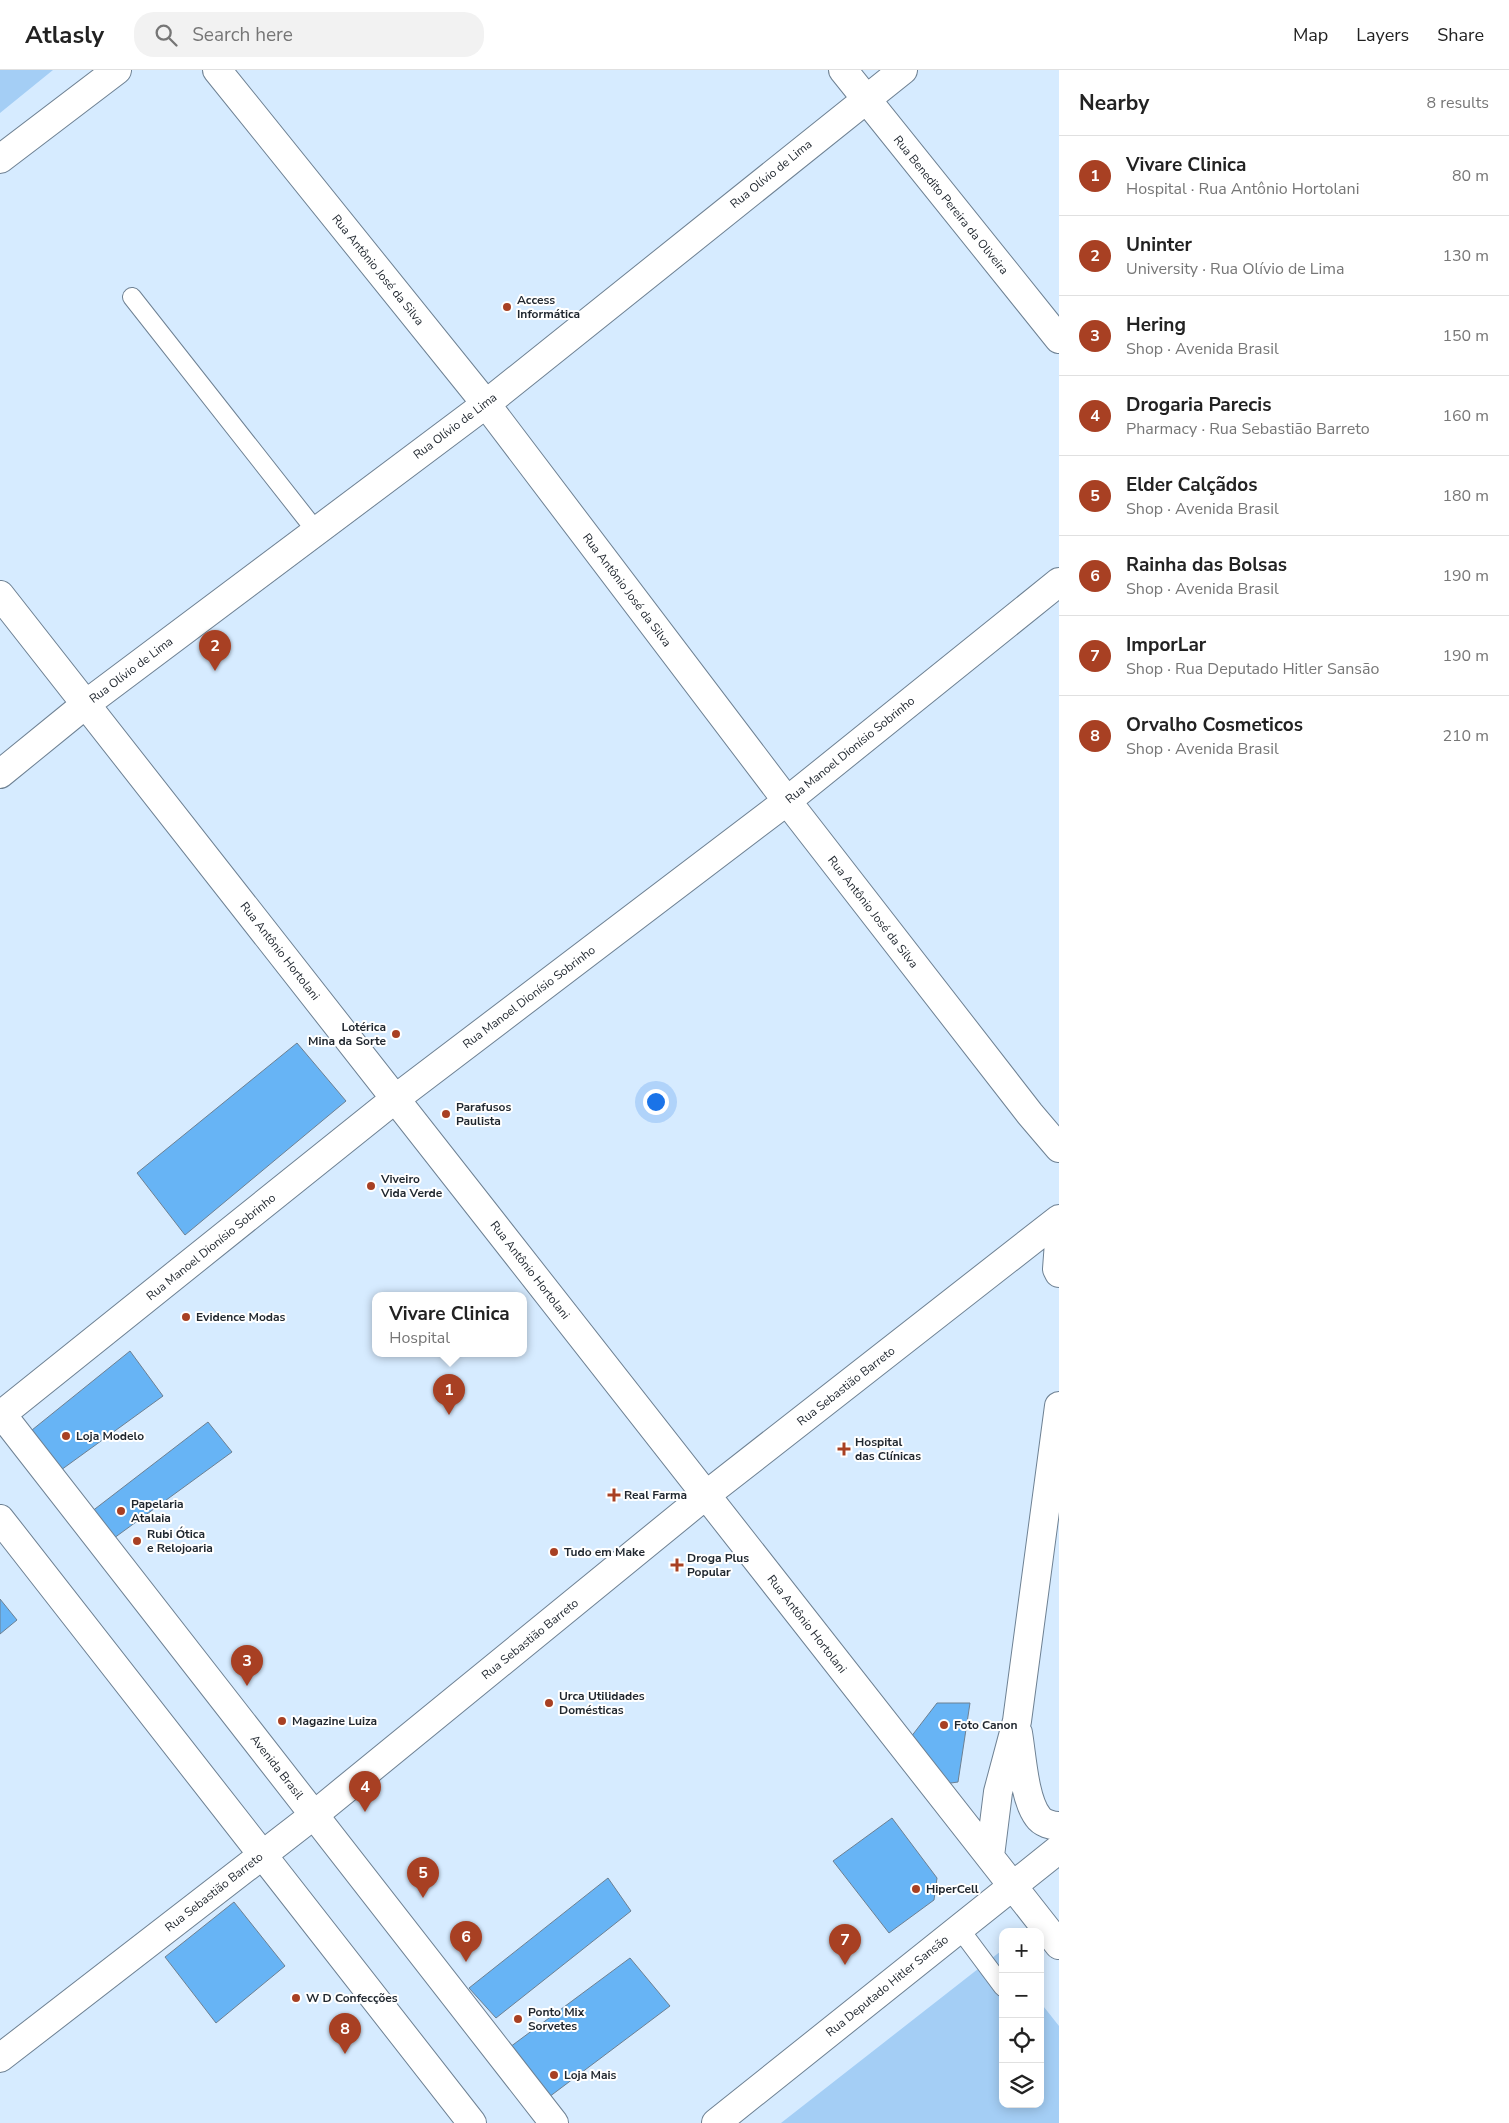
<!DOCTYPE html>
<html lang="en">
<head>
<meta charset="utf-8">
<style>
  body { margin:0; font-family:"Nunito Sans",sans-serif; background:#f2f2f2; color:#222 }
  .controls { position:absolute; right:15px; bottom:15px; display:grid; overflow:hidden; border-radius:10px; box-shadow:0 2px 12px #0003 }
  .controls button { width:45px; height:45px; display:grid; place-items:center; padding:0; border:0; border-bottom:1px solid #e0e0e0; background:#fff; color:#222; font:25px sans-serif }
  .you { position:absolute; left:655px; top:1031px; width:18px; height:18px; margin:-12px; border:4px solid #fff; border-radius:50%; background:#1a73e8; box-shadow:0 0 0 8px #1a73e833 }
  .badge { display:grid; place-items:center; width:32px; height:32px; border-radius:50%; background:#a84023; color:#fff; font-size:16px; font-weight:700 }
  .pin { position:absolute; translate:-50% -41px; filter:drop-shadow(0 1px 2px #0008) }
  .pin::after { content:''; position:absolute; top:26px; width:18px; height:15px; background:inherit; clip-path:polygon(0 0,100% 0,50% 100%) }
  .popup { position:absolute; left:372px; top:1222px; width:155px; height:65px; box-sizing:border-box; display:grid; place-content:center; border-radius:10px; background:#fff; filter:drop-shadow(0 1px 4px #0005); font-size:16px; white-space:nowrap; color:#767676 }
  .popup b { font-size:19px; color:#222 }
  .popup::after { content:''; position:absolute; left:50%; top:100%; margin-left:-10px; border:10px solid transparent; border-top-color:#fff }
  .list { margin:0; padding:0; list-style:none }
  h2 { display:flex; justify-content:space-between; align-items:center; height:65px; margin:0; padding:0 20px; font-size:21px }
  h2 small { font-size:16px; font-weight:400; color:#767676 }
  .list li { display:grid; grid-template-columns:32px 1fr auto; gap:15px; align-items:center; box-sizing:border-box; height:80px; padding:0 20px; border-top:1px solid #e0e0e0 }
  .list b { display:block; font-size:19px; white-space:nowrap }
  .list p { margin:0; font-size:16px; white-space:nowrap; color:#767676 }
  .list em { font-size:16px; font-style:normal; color:#767676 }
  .icon { flex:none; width:28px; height:28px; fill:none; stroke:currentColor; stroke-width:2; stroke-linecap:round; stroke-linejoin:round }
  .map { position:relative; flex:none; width:1059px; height:2053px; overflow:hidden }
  header { display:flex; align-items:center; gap:30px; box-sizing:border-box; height:70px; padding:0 25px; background:#fff; border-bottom:1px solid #e0e0e0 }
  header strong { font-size:24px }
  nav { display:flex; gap:28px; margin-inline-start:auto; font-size:18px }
  .search { width:350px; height:45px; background:#f2f2f2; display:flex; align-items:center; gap:12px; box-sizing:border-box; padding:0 18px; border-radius:20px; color:#767676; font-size:19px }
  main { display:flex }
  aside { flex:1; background:#fff }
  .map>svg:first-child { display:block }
  .green { fill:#a4cef5 }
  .building { fill:#67b4f5; stroke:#6d8092 }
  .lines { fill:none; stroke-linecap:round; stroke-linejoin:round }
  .lane-casing { stroke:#6e8193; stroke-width:20 }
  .street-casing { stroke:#6e8193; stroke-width:30 }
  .secondary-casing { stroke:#6e8193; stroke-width:30 }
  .lane { stroke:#fff; stroke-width:18 }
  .street { stroke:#fff; stroke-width:28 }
  .secondary { stroke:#fff; stroke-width:28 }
  .poi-dot { fill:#a84023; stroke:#fff; stroke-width:2 }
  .labels { text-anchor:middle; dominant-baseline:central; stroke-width:4; stroke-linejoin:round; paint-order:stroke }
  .street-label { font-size:12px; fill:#1f262e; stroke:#fff }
  .poi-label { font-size:12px; font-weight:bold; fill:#1f262e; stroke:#fff; text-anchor:start }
</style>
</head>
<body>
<header>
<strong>Atlasly</strong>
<div class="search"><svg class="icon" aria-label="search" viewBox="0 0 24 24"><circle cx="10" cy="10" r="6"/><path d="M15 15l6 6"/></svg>Search here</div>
<nav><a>Map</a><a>Layers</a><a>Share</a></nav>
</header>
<main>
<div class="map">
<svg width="1059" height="2053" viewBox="0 0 1059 2053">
  <rect width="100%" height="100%" fill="#d6ebff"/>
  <path class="green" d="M0 0H53L0 43Z
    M1001 1881 1003 1884V2034H1040V1932L1059 1956V2053H781Z"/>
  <path class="building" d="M297 973 346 1031 185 1165 137 1103Z
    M130 1281 163 1326 61 1400 32 1360Z
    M208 1352 232 1382 110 1471 91 1442Z
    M0 1529 17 1550 0 1564Z
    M937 1633H970L958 1712 944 1714 904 1676Z
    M892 1748 937 1808 934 1830 889 1863 833 1791Z
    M608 1808 631 1841 496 1948 469 1918Z
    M234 1832 285 1896 216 1953 165 1887Z
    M630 1888 670 1936 549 2027 510 1977Z"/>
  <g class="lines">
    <defs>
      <path id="lane" d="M132 227 316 461
        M959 1858 1003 1917"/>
      <path id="street" d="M217 0 486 334 787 731 1030 1044 1059 1078
        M843 0 1059 269
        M0 89 117 0
        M0 525 1059 1875
        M0 704 86 634 486 334 903 0
        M1059 1172 1057 1199 1059 1203
        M2 1344 395 1029 787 731 1059 512
        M1018 1663C1022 1686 1024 1729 1038 1747 1042 1753 1052 1756 1059 1756
        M990 1786 998 1722 1017 1651 1059 1336
        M0 1988 314 1745 706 1425 1059 1149
        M716 2053 1059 1779"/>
      <path id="secondary" d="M0 1342 554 2053
        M0 1449 472 2053"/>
    </defs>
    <use href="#lane" class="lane-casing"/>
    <use href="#street" class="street-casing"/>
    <use href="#secondary" class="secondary-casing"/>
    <use href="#lane" class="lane"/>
    <use href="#street" class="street"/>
    <use href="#secondary" class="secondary"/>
  </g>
  <g class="poi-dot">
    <circle cx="507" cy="237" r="5"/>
    <circle cx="396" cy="964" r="5"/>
    <circle cx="446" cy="1044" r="5"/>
    <circle cx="371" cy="1116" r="5"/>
    <circle cx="186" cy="1247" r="5"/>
    <circle cx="66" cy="1366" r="5"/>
    <path d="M841.5 1371.5h5v5h5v5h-5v5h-5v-5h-5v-5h5z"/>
    <path d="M611.5 1417.5h5v5h5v5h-5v5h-5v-5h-5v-5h5z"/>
    <circle cx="121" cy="1441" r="5"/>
    <circle cx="137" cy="1471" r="5"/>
    <circle cx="554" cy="1482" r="5"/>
    <path d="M674.5 1487.5h5v5h5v5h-5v5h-5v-5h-5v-5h5z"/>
    <circle cx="549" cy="1633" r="5"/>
    <circle cx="282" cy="1651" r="5"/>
    <circle cx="944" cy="1655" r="5"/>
    <circle cx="916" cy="1819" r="5"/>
    <circle cx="296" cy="1928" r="5"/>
    <circle cx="518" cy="1949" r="5"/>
    <circle cx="554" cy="2005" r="5"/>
  </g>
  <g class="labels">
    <g class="street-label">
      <text transform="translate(771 104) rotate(-39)">Rua Olívio de Lima</text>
      <text transform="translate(951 135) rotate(51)">Rua Benedito Pereira da Oliveira</text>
      <text transform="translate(378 200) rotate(51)">Rua Antônio José da Silva</text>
      <text transform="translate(455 356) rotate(-37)">Rua Olívio de Lima</text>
      <text transform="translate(627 520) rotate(53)">Rua Antônio José da Silva</text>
      <text transform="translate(131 600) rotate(-37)">Rua Olívio de Lima</text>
      <text transform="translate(850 680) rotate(-39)">Rua Manoel Dionísio Sobrinho</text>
      <text transform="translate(873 842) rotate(52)">Rua Antônio José da Silva</text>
      <text transform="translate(280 881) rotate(52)">Rua Antônio Hortolani</text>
      <text transform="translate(529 927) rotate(-37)">Rua Manoel Dionísio Sobrinho</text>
      <text transform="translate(211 1177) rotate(-39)">Rua Manoel Dionísio Sobrinho</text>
      <text transform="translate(530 1200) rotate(52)">Rua Antônio Hortolani</text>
      <text transform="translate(846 1316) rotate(-38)">Rua Sebastião Barreto</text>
      <text transform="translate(807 1554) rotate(52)">Rua Antônio Hortolani</text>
      <text transform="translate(530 1569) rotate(-39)">Rua Sebastião Barreto</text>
      <text transform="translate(277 1697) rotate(52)">Avenida Brasil</text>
      <text transform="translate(214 1822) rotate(-38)">Rua Sebastião Barreto</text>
      <text transform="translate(887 1916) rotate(-39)">Rua Deputado Hitler Sansão</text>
    </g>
    <g class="poi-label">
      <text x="517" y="230">Access<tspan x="517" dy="14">Informática</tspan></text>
      <text x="386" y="957" text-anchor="end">Lotérica<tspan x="386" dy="14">Mina da Sorte</tspan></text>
      <text x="456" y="1037">Parafusos<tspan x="456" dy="14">Paulista</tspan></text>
      <text x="381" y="1109">Viveiro<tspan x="381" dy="14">Vida Verde</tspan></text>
      <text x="196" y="1247">Evidence Modas</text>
      <text x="76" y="1366">Loja Modelo</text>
      <text x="855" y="1372">Hospital<tspan x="855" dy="14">das Clínicas</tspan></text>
      <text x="624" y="1425">Real Farma</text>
      <text x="131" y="1434">Papelaria<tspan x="131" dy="14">Atalaia</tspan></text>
      <text x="147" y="1464">Rubi Ótica<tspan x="147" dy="14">e Relojoaria</tspan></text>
      <text x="564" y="1482">Tudo em Make</text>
      <text x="687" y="1488">Droga Plus<tspan x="687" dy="14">Popular</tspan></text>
      <text x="559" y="1626">Urca Utilidades<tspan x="559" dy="14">Domésticas</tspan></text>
      <text x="292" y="1651">Magazine Luiza</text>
      <text x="954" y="1655">Foto Canon</text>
      <text x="926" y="1819">HiperCell</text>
      <text x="306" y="1928">W D Confecções</text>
      <text x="528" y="1942">Ponto Mix<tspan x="528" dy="14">Sorvetes</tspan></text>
      <text x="564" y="2005">Loja Mais</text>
    </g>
  </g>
</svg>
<div class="controls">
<button>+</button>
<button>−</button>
<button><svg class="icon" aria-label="locate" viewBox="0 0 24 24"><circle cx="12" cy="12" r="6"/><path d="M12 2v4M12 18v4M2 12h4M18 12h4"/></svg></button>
<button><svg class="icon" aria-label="layers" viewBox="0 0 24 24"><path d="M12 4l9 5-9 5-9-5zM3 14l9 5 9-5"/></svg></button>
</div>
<div class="you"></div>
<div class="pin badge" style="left:449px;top:1345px">1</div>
<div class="popup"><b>Vivare Clinica</b>Hospital</div>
<div class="pin badge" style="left:215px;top:601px">2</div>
<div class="pin badge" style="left:247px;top:1616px">3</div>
<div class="pin badge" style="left:365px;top:1742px">4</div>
<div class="pin badge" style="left:423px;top:1828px">5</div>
<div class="pin badge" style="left:466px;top:1892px">6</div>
<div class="pin badge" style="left:845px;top:1895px">7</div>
<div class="pin badge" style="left:345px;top:1984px">8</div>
</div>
<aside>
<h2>Nearby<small>8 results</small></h2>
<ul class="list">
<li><span class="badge">1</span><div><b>Vivare Clinica</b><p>Hospital · Rua Antônio Hortolani</p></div><em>80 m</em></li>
<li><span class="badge">2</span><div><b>Uninter</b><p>University · Rua Olívio de Lima</p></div><em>130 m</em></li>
<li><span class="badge">3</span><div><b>Hering</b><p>Shop · Avenida Brasil</p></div><em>150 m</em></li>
<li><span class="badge">4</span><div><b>Drogaria Parecis</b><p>Pharmacy · Rua Sebastião Barreto</p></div><em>160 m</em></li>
<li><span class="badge">5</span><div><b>Elder Calçãdos</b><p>Shop · Avenida Brasil</p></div><em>180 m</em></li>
<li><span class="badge">6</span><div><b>Rainha das Bolsas</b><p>Shop · Avenida Brasil</p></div><em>190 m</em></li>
<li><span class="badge">7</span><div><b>ImporLar</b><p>Shop · Rua Deputado Hitler Sansão</p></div><em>190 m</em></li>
<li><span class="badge">8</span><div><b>Orvalho Cosmeticos</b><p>Shop · Avenida Brasil</p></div><em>210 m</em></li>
</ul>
</aside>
</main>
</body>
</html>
